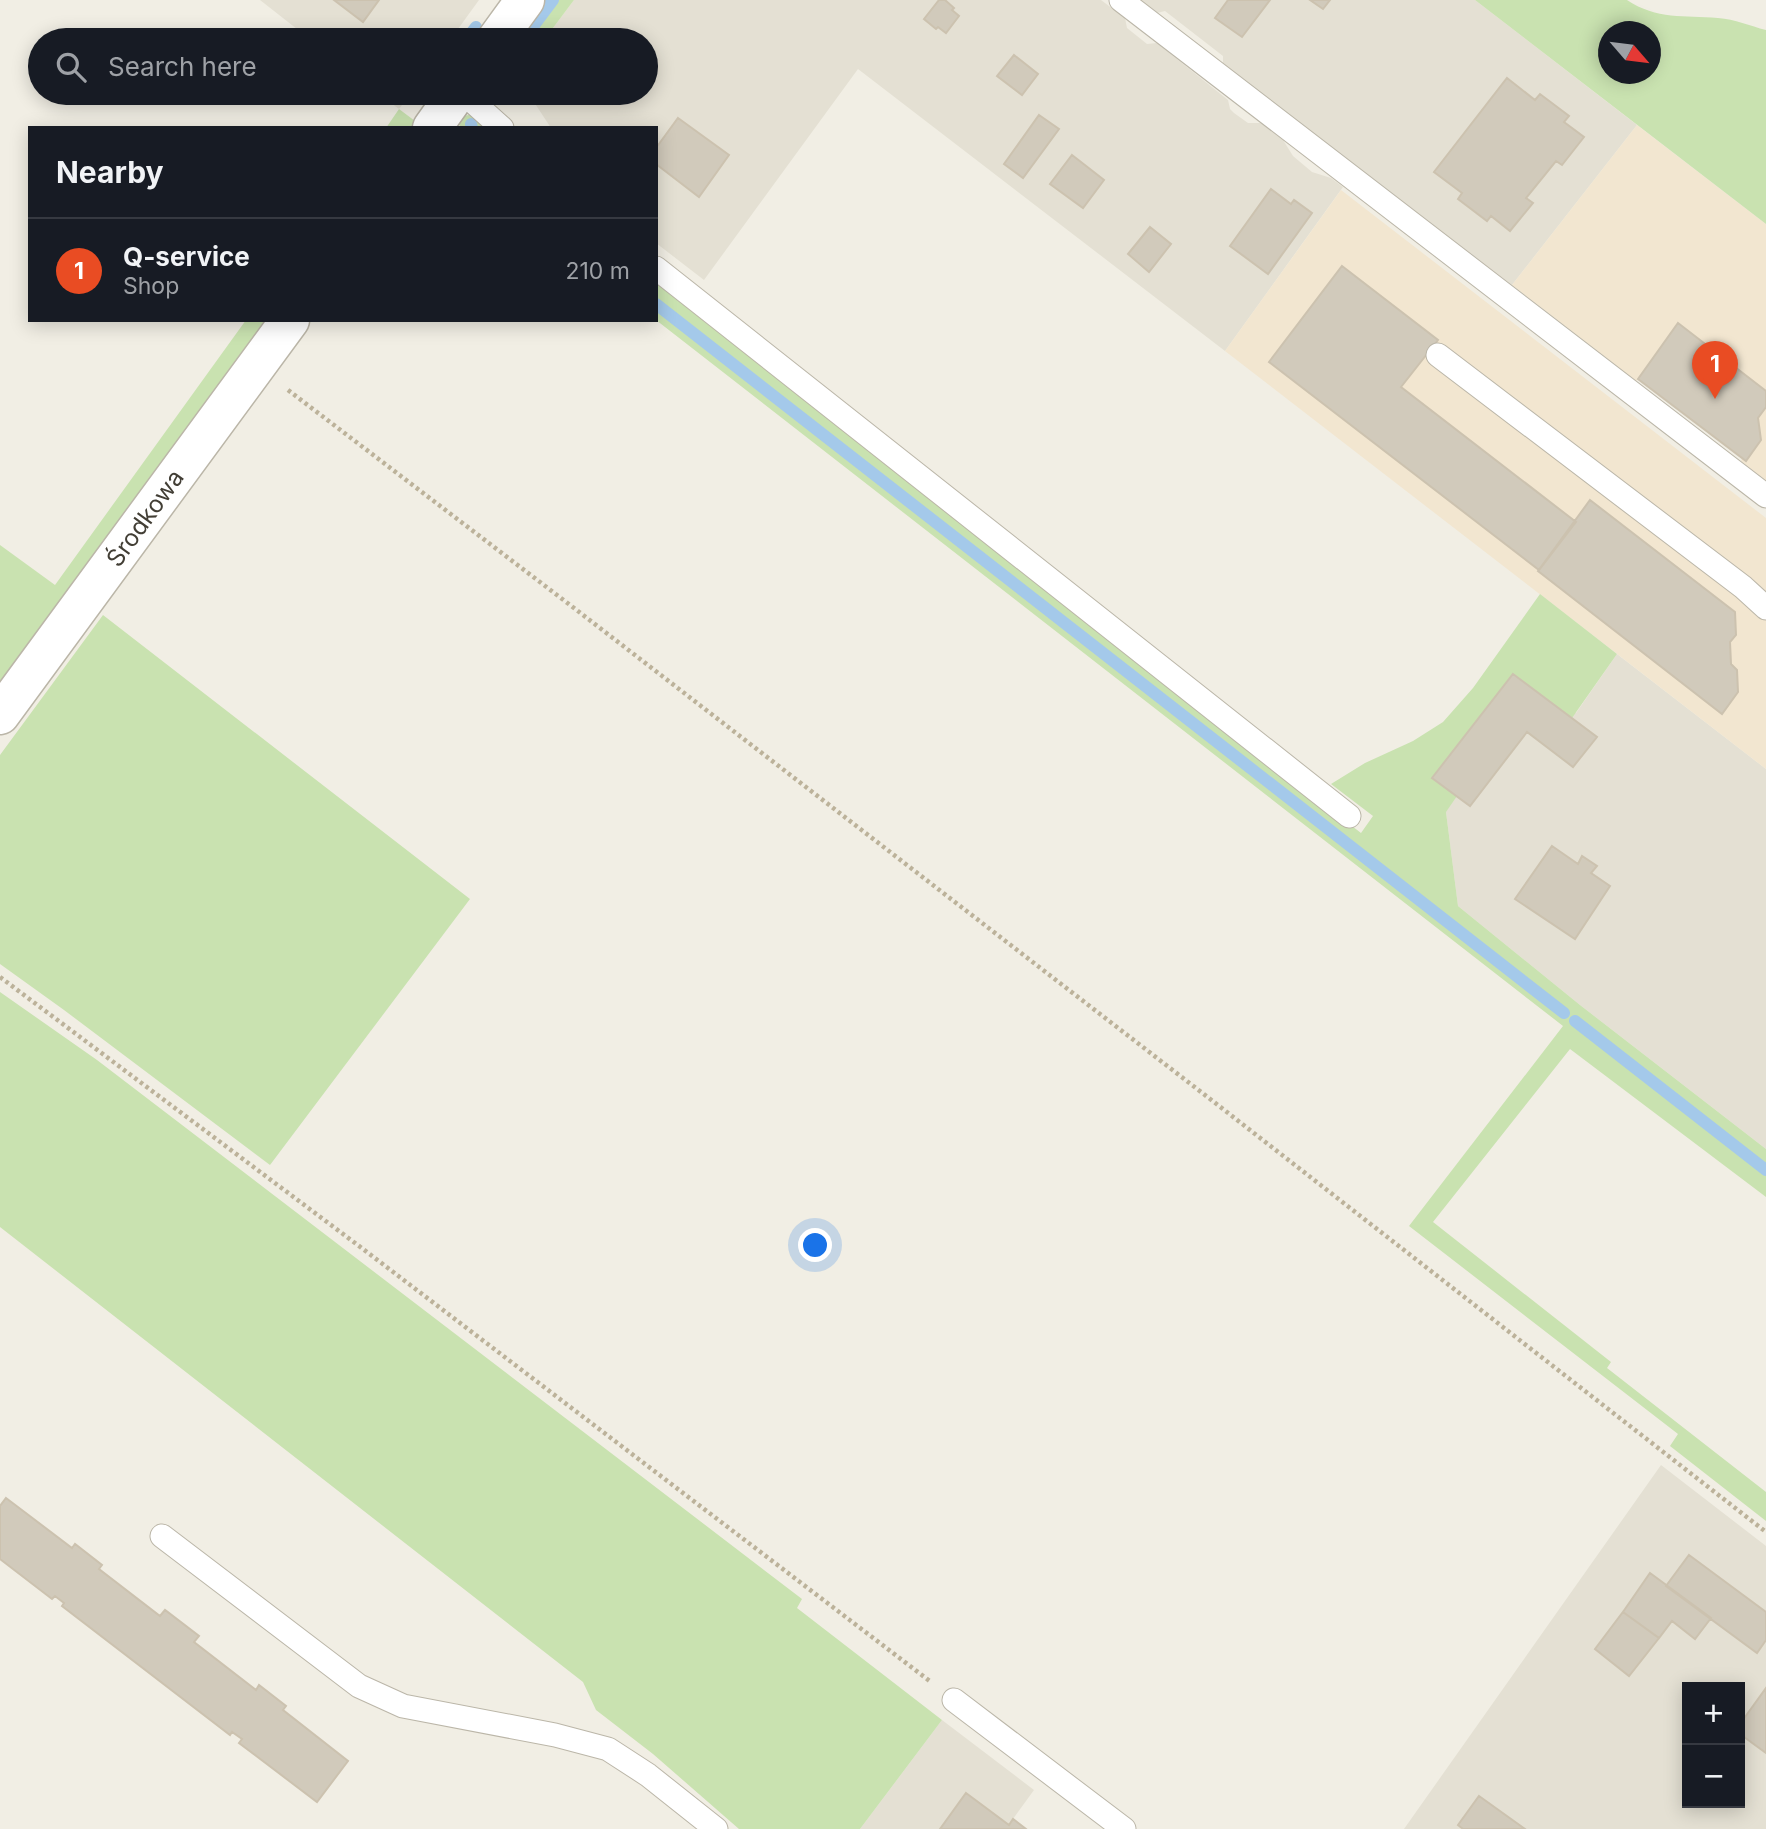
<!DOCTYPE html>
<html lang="en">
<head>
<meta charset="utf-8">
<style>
  body { margin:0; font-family:Inter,sans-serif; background:#242831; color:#f1f3f6 }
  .controls { position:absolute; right:21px; bottom:21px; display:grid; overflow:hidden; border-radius:0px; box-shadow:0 4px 18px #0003 }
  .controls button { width:63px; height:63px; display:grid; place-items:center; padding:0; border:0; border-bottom:2px solid #363941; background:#171b24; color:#f1f3f6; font:35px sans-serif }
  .compass { position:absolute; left:1598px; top:21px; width:63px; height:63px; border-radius:50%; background:#171b24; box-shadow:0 4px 18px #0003; rotate:118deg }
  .you { position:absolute; left:816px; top:1246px; width:24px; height:24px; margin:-18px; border:5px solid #fff; border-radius:50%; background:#1a73e8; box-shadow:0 0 0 10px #1a73e833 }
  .badge { display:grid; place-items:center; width:46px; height:46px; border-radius:50%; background:#e94c23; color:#fff; font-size:23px; font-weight:700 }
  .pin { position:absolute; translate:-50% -58px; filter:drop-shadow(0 2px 4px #0008) }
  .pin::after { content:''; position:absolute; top:37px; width:24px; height:21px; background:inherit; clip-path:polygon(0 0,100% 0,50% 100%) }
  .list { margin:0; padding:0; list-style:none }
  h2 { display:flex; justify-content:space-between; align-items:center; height:91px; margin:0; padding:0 28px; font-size:30px }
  h2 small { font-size:23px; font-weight:400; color:#9ea1a6 }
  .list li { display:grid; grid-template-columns:46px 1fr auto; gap:21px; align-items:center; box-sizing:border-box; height:105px; padding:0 28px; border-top:2px solid #363941 }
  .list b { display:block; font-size:26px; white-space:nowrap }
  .list p { margin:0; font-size:23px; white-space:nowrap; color:#9ea1a6 }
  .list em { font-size:23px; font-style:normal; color:#9ea1a6 }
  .icon { flex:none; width:38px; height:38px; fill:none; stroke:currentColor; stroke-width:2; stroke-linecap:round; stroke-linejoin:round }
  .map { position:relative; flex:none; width:1766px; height:1829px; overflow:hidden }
  .search { position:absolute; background:#171b24; box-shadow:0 4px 18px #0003; left:28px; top:28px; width:630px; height:77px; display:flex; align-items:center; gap:18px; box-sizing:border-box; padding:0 24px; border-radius:38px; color:#9ea1a6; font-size:26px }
  .panel { position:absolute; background:#171b24; box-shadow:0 4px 18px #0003; left:28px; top:126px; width:630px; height:196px; border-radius:0px }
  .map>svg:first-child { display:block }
  .residential { fill:#e4e0d3; fill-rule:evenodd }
  .commercial { fill:#f2e6d0 }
  .green { fill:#c9e2b0; fill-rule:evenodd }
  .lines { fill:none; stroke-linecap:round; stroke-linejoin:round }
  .stream { stroke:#a4c9ea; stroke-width:12 }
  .building { fill:#d1cabb; stroke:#ccc2af; stroke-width:2 }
  .lane-casing { stroke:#bbb6a8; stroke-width:25 }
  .street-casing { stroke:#bbb6a8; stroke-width:41 }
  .path { stroke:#bcb29a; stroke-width:4.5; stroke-dasharray:3.5 3.5; stroke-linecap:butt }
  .lane { stroke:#fff; stroke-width:23 }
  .street { stroke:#fff; stroke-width:38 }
  .labels { text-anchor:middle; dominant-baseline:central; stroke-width:6; stroke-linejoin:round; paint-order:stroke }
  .street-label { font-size:24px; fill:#423e35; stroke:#fff }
</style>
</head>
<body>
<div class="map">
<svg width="1766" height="1829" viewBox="0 0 1766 1829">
  <rect width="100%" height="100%" fill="#f1eee4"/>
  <path class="residential" d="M260 0H479L450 40H311Z
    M574 0H1101L1125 18 1127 28 1147 44 1157 43 1228 100 1230 109 1234 113 1248 123H1261L1283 140 1293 156 1312 172 1331 178 1343 187 1225 351 858 69 704 280 656 243V128H551L528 93H646V40H544Z
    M1140 0H1475L1637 125 1512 285 1230 69 1223 64V56L1165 11 1157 13Z
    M378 93H411L399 109Z
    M1617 654 1766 769V1149L1580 1005 1458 906 1446 812 1432 778 1513 674 1576 713Z
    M1661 1465 1766 1546V1829H1404ZM1687 1687H1740V1803H1687Z
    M942 1720 1034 1790 1013 1819 1026 1829H860Z"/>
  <path class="commercial" d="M1637 125 1766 224V481L1741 461 1742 458 1639 379 1636 381 1512 285Z
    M1341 190 1766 518V769L1225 351Z"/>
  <path class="green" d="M539 0H574L544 40H510Z
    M1475 0H1627C1657 20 1684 15 1718 18 1735 19 1750 26 1766 30V224ZM1608 32H1650V74H1608Z
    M399 109 419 124 416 128H386Z
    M469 115 479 120 488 128H460L458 117Z
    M656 280 1124 650 1361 833 1373 816 1331 784 1365 763 1413 741 1443 722 1473 688 1540 594 1617 654 1572 718 1513 674 1433 777 1457 796 1446 812 1458 906 1580 1005 1766 1149V1197L1570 1049 1433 1222 1611 1362 1607 1368 1766 1492V1521L1670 1446 1678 1434 1409 1226 1563 1026 656 320Z
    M246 320H276L0 698V545L55 585Z
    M103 615 470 899 270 1165 64 1010 0 964V755Z
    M0 992 97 1060 802 1599 797 1608 942 1720 860 1829H739L653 1754 596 1710 583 1682 0 1227Z"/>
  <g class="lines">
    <path class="stream" d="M466 40 476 27
      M523 40 553 0
      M471 124 472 128
      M656 304 1564 1013
      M1575 1021 1766 1170"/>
  </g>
  <path class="building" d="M334 0H379L363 22Z
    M939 0H945L954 8 952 10 959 16 946 33 938 27 936 29 924 19Z
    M1228 0H1270L1242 37 1215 18Z
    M1310 0H1330L1323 9Z
    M1014 55 1038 74 1022 95 997 76Z
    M1507 78 1535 100 1540 94 1569 116 1564 122 1584 137 1562 165 1556 161 1526 198 1533 203 1510 231 1491 216 1487 221 1458 199 1462 193 1434 172Z
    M1039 115 1059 129 1023 178 1004 164Z
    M678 118 729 155 699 197 656 164V148Z
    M1072 155 1104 180 1083 208 1050 184Z
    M1271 189 1291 204 1294 200 1312 213 1268 274 1230 246Z
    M1150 227 1171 244 1149 272 1128 254Z
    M1342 266 1438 340 1401 387 1576 522 1539 570 1269 362Z
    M1678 323 1766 391V407L1758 418 1761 440 1746 461 1638 379Z
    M1590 500 1735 612 1736 635 1730 642 1731 664 1737 670 1738 692 1722 714 1538 571Z
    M1513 674 1597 737 1573 767 1527 732 1470 806 1432 778Z
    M1552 846 1578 864 1582 856 1597 866 1591 873 1610 886 1575 939 1515 899Z
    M6 1498 72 1548 75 1544 102 1565 99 1569 160 1616 165 1610 199 1636 194 1642 256 1690 259 1685 286 1706 283 1710 348 1761 317 1802 239 1743 242 1739 232 1732 230 1735 62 1606 64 1603 55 1596 52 1599 0 1559V1506Z
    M1689 1555 1766 1612V1640L1757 1653 1666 1586Z
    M1650 1573 1711 1618 1695 1639 1672 1621 1659 1638 1623 1612Z
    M1623 1612 1659 1638 1629 1676 1595 1649Z
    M1766 1688V1753L1740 1734V1724Z
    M966 1793 1009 1825 1013 1819 1026 1829H940Z
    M1479 1796 1525 1829H1463L1458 1825Z"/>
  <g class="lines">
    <defs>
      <path id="lane" d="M1121 0 1766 496
        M463 93 502 128
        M656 268 1349 816
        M1438 355 1743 587 1766 608
        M162 1536 359 1686 403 1706 555 1735 608 1749 648 1775 716 1829
        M954 1700 1124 1829"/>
      <path id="street" d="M496 40 525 0
        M432 128 457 93
        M0 715 290 320"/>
    </defs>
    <use href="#lane" class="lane-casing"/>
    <use href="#street" class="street-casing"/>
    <path class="path" d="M288 390 574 608 1214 1102 1766 1532
      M0 977 363 1249 931 1682"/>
    <use href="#lane" class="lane"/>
    <use href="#street" class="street"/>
  </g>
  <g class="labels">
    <g class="street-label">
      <text transform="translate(145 518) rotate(-54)">Środkowa</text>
    </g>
  </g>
</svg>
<div class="controls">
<button>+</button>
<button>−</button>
</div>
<svg class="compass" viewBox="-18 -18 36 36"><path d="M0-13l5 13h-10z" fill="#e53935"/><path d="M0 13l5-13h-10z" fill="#9ea1a6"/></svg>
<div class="you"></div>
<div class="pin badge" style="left:1715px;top:399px">1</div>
<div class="search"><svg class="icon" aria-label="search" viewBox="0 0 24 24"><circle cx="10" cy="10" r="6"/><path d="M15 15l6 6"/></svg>Search here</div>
<section class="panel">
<h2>Nearby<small></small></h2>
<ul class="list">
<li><span class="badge">1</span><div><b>Q-service</b><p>Shop</p></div><em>210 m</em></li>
</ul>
</section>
</div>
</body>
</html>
